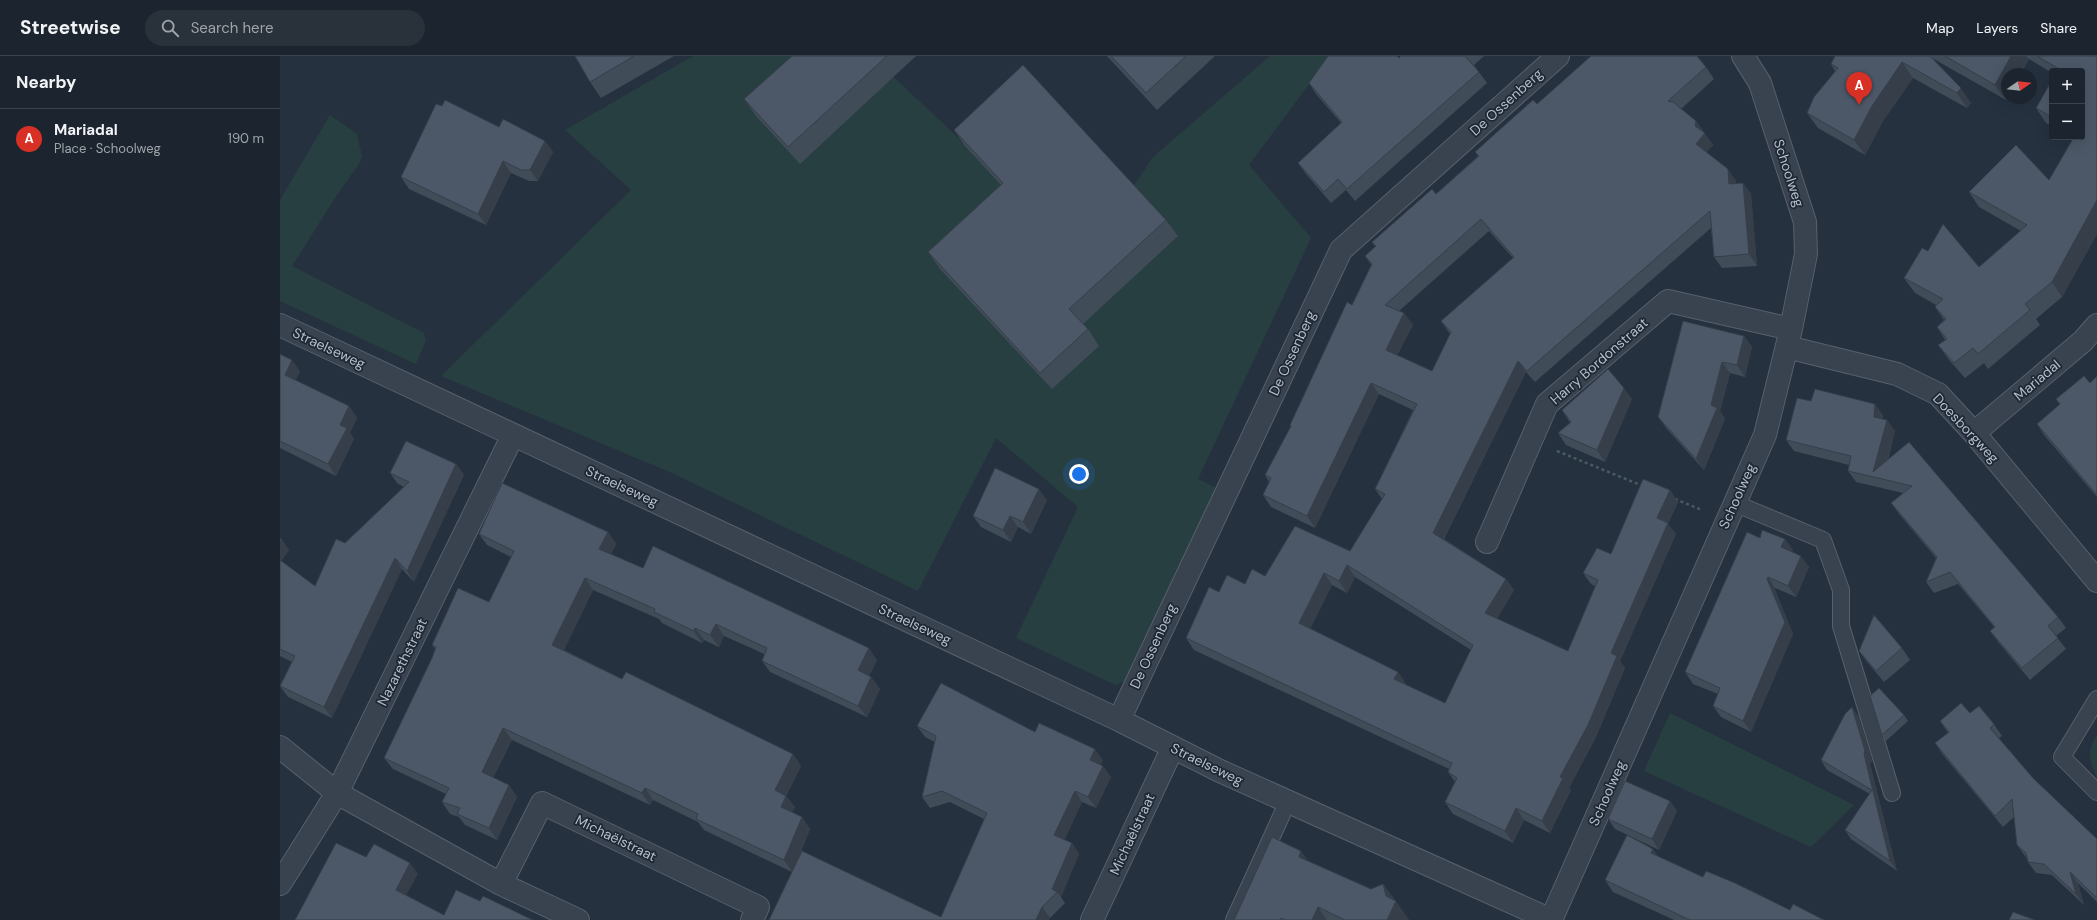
<!DOCTYPE html>
<html lang="en">
<head>
<meta charset="utf-8">
<style>
  body { margin:0; font-family:"DM Sans",sans-serif; background:#29313b; color:#f1f3f6 }
  .controls { position:absolute; right:12px; top:12px; display:grid; overflow:hidden; border-radius:4px; box-shadow:0 4px 16px #0002 }
  .controls button { width:36px; height:36px; display:grid; place-items:center; padding:0; border:0; border-bottom:1px solid #3a424b; background:#1c252f; color:#f1f3f6; font:20px sans-serif }
  .compass { position:absolute; left:1721px; top:12px; width:36px; height:36px; border-radius:50%; background:#1c252f; box-shadow:0 4px 16px #0002; rotate:76deg }
  .you { position:absolute; left:799px; top:418px; width:14px; height:14px; margin:-10px; border:3px solid #fff; border-radius:50%; background:#1a73e8; box-shadow:0 0 0 6px #1a73e833 }
  .badge { display:grid; place-items:center; width:26px; height:26px; border-radius:50%; background:#d93025; color:#fff; font-size:13px; font-weight:700 }
  .pin { position:absolute; translate:-50% -33px; filter:drop-shadow(0 1px 2px #0008) }
  .pin::after { content:''; position:absolute; top:21px; width:14px; height:12px; background:inherit; clip-path:polygon(0 0,100% 0,50% 100%) }
  .list { margin:0; padding:0; list-style:none }
  h2 { display:flex; justify-content:space-between; align-items:center; height:52px; margin:0; padding:0 16px; font-size:17px }
  h2 small { font-size:13px; font-weight:400; color:#a0a5aa }
  .list li { display:grid; grid-template-columns:26px 1fr auto; gap:12px; align-items:center; box-sizing:border-box; height:60px; padding:0 16px; border-top:1px solid #3a424b }
  .list b { display:block; font-size:15px; white-space:nowrap }
  .list p { margin:0; font-size:13px; white-space:nowrap; color:#a0a5aa }
  .list em { font-size:13px; font-style:normal; color:#a0a5aa }
  .icon { flex:none; width:22px; height:22px; fill:none; stroke:currentColor; stroke-width:2; stroke-linecap:round; stroke-linejoin:round }
  .map { position:relative; flex:none; width:1817px; height:864px; overflow:hidden }
  header { display:flex; align-items:center; gap:24px; box-sizing:border-box; height:56px; padding:0 20px; background:#1c252f; border-bottom:1px solid #3a424b }
  header strong { font-size:19px }
  nav { display:flex; gap:22px; margin-inline-start:auto; font-size:14px }
  .search { width:280px; height:36px; background:#29313b; display:flex; align-items:center; gap:10px; box-sizing:border-box; padding:0 14px; border-radius:22px; color:#a0a5aa; font-size:15px }
  main { display:flex }
  aside { flex:1; background:#1c252f }
  .map>svg:first-child { display:block }
  .green { fill:#283f41 }
  .lines { fill:none; stroke-linecap:round; stroke-linejoin:round }
  .lane-casing { stroke:#57606d; stroke-width:18 }
  .street-casing { stroke:#57606d; stroke-width:24 }
  .path { stroke:#475c5f; stroke-width:2.5; stroke-dasharray:3 3; stroke-linecap:butt }
  .lane { stroke:#39434f; stroke-width:16 }
  .street { stroke:#39434f; stroke-width:22 }
  .wall { fill:#414c59; fill-rule:evenodd }
  .shaded-wall { fill:#353e49 }
  .building { fill:#4c5868; stroke:#353e49; fill-rule:evenodd }
  .labels { text-anchor:middle; dominant-baseline:central; stroke-width:3.5; stroke-linejoin:round; paint-order:stroke }
  .street-label { font-size:14px; fill:#b6beca; stroke:#1e2734 }
</style>
</head>
<body>
<header>
<strong>Streetwise</strong>
<div class="search"><svg class="icon" aria-label="search" viewBox="0 0 24 24"><circle cx="10" cy="10" r="6"/><path d="M15 15l6 6"/></svg>Search here</div>
<nav><a>Map</a><a>Layers</a><a>Share</a></nav>
</header>
<main>
<aside>
<h2>Nearby<small></small></h2>
<ul class="list">
<li><span class="badge">A</span><div><b>Mariadal</b><p>Place · Schoolweg</p></div><em>190 m</em></li>
</ul>
</aside>
<div class="map">
<svg width="1817" height="864" viewBox="0 0 1817 864">
  <rect width="100%" height="100%" fill="#25313f"/>
  <path class="green" d="M413 0H591L806 201 873 101 990 0H1050L969 109 1031 182 918 423 937 432 846 625 835 629 736 582 798 451 716 382 638 535 392 417 161 320 351 134 285 74Z
    M50 59 77 78 82 101 79 108 57 139 12 210 144 277 146 284 136 308 0 245V144Z
    M1390 657 1574 749 1531 791 1364 715Z
    M1817 679V722C1809 704 1806 697 1817 679Z"/>
  <g class="lines">
    <defs>
      <path id="lane" d="M1454 447 1543 484 1561 534V570L1612 737
        M1817 643 1782 701 1817 736
        M954 864 1008 745"/>
      <path id="street" d="M0 269 839 664 940 715 1271 864
        M1507 291 1617 318 1658 338 1694 377 1817 525
        M1694 377 1803 285 1817 269
        M1207 486 1267 348 1388 245 1511 273
        M839 664 1061 194 1278 0
        M0 691 57 737 221 828 298 864
        M0 828 57 737 233 379
        M221 828 262 747 478 851 472 864
        M812 864 893 691
        M1271 864 1485 379 1511 273 1526 198 1525 166 1480 27 1463 0"/>
    </defs>
    <use href="#lane" class="lane-casing"/>
    <use href="#street" class="street-casing"/>
    <path class="path" d="M1277 395 1363 430
      M1395 443 1422 454"/>
    <use href="#lane" class="lane"/>
    <use href="#street" class="street"/>
  </g>
  <path class="wall" d="M295 0H394L321 42 310 26Z
    M512 0H636L520 108 476 60 464 43Z
    M827 0H935L877 54Z
    M1121 0H1204L1194 9 1199 16 1207 27 1075 145 1066 134 1051 147 1026 118 1018 107 1061 67 1036 38 1029 27 1119 2Z
    M1555 0H1817V178L1782 241 1756 263 1760 269 1708 313 1704 307 1685 322 1669 304 1658 289 1665 284 1657 271 1664 264 1655 251 1656 249 1635 237 1624 222 1648 195 1699 211 1741 175 1699 151 1689 136 1769 124 1793 82 1791 81H1802V15H1772V17L1749 3 1726 44 1652 2 1691 47 1687 52 1633 22 1603 65 1585 99 1538 72 1527 57 1555 15 1551 8Z
    M1426 11 1434 23 1401 53 1416 65 1433 89 1426 96 1456 125V127H1463L1471 138 1477 210 1442 212 1434 201 1431 172 1255 326 1246 316 1164 483 1226 523 1234 534 1217 563 1288 595 1315 530 1311 528 1303 517 1331 498 1390 434 1398 446 1388 468 1396 478 1340 605 1345 612 1316 681 1289 732 1291 734 1270 777 1244 764 1233 787 1173 758 1165 746 1175 726 1168 716 1169 713 914 594 906 582 939 536 965 528 985 520 1070 495 1102 443 1095 433 1133 354 1099 338 1035 472 991 451 983 439 989 426 985 419 1011 371 1010 369 1072 249 1091 209 1085 200 1095 191 1092 186 1156 138 1198 100 1195 96 1257 48ZM1209 175 1233 202 1161 265 1170 278 1152 315 1117 299 1133 269 1124 257 1119 255ZM1075 521 1191 594 1165 647 1126 629V628L1118 616 1030 573 1052 529 1067 537Z
    M1772 24V70L1766 67 1756 52Z
    M162 50 219 71 265 85 273 96 258 125H249L231 117 206 169 129 133 121 121Z
    M674 74 886 164 898 180 803 268 808 273 819 290 772 333 660 213 648 196 721 129 685 90Z
    M1464 280 1472 291 1465 321 1450 317 1440 355 1445 363 1424 414 1386 372 1378 361Z
    M0 298 20 315 15 325 69 350 77 362 70 377 74 383 56 420 0 392Z
    M1817 320V441L1764 379 1757 368 1780 349 1776 343 1810 327Z
    M1352 343 1325 406 1286 389 1278 377 1290 367 1282 354Z
    M1531 345 1603 359V363L1607 364 1615 375 1608 404 1778 561 1786 572 1776 580 1786 593 1750 624 1718 586 1710 575 1714 571 1678 528 1654 537 1646 526 1656 502 1619 458 1611 447 1623 437 1576 426 1568 415 1569 409 1514 395 1506 384Z
    M176 408 184 419 134 526 122 513 52 662 8 641 0 630 12 606 0 600V482L9 494 1 505 35 530 65 487 124 431 118 428 110 417Z
    M767 444 751 478 738 471 731 486 701 471 693 460Z
    M328 476 336 488 331 498 363 512 597 604 589 620 591 621 600 633 587 661 490 616 482 605 484 598 469 591 444 580 439 591 424 584 422 587 382 567 379 563 313 534 284 594 342 623 513 698 521 710 506 740 515 751 512 756 522 761 530 773 518 803 661 861 704 763 670 746 650 752 642 741 655 686 645 681 637 670 755 676 823 704 820 709 831 721 816 752 802 746 784 784 792 787 799 798 781 841 785 847 770 862 489 864 512 816 424 774 418 766 373 744 370 749 232 684 213 722 229 729 237 741 217 784 185 769 179 761 170 758 162 746 166 738 113 713 104 702 152 602 155 593 152 589 209 546 231 501 207 489 199 478Z
    M1480 482 1505 483 1513 494 1512 496 1529 511 1516 541 1495 532V534L1513 578 1471 676 1441 661 1433 650 1438 638 1413 628 1405 616Z
    M1622 592 1630 604 1604 626 1587 606 1579 595Z
    M1690 657 1714 668 1722 680 1719 682 1753 722 1817 783V846L1798 827 1804 849 1772 819 1756 817 1748 806 1747 803 1745 800 1737 789 1734 761 1723 771 1663 699 1655 687 1668 677 1660 665Z
    M1624 659 1628 665 1606 685 1602 679Z
    M1579 661 1592 705 1590 708 1617 815 1571 783 1565 774 1590 738 1547 714 1541 704Z
    M1390 745 1397 755 1379 794 1335 773 1328 763Z
    M1379 801 1423 821 1510 854 1544 864H1394L1333 836 1325 824Z
    M1028 805 1091 833 1103 828 1129 864H954Z"/>
  <path class="shaded-wall" d="M1731 0H1746L1749 3 1740 18H1727V42L1726 44 1715 29Z
    M1622 6 1633 22 1603 65 1585 99 1574 84 1592 50Z
    M1681 32 1691 47 1687 52 1677 37Z
    M1416 65 1433 89 1424 100 1416 88 1415 70Z
    M265 85 273 96 258 125 250 114Z
    M223 105 231 117 206 169 198 158Z
    M1448 113 1456 125 1457 140 1449 128Z
    M1463 127 1471 138 1477 210 1469 198Z
    M1817 144V178L1782 241 1772 226Z
    M1124 257 1133 269 1114 306 1106 294Z
    M1464 280 1472 291 1465 321 1457 309Z
    M12 304 20 315 13 331 5 319Z
    M1238 305 1246 316 1161 488 1153 477Z
    M1442 306 1450 317 1440 355 1445 363 1424 414 1416 403Z
    M1091 327 1099 338 1035 472 1027 460Z
    M1344 332 1352 343 1325 406 1317 394Z
    M1595 348 1603 359 1602 372 1594 361Z
    M69 350 77 362 70 377 74 383 56 420 48 408 60 369Z
    M1607 364 1615 375 1602 423 1593 416Z
    M176 408 184 419 134 526 127 515Z
    M759 433 767 444 751 478 743 466Z
    M1390 434 1398 446 1388 468 1396 478 1340 605 1345 612 1316 681 1289 732 1291 734 1270 777 1262 765 1331 597 1377 462Z
    M730 460 738 471 731 486 723 474Z
    M328 476 336 488 328 505 319 493Z
    M2 483 9 494 0 506V485Z
    M1505 483 1513 494 1509 503 1501 491Z
    M1521 500 1529 511 1516 541 1508 530Z
    M115 502 122 513 52 662 44 651Z
    M1067 509 1075 521 1067 537 1059 525Z
    M1044 517 1052 529 1027 579 1019 567Z
    M1488 521 1495 532V534L1513 578 1471 676 1463 665 1487 523Z
    M305 522 313 534 281 600 272 589Z
    M1226 523 1234 534 1213 569 1205 557Z
    M436 568 444 580 439 591 430 579Z
    M415 572 424 584 422 587 414 575Z
    M589 592 597 604 586 626 578 614Z
    M1118 616 1126 628 1122 635 1114 623Z
    M591 621 600 633 587 661 578 650Z
    M1572 651 1579 661 1592 705 1590 708 1617 815 1610 805Z
    M223 672 232 684 210 728 202 716Z
    M815 693 823 704 818 715 810 704Z
    M513 698 521 710 503 746 495 734Z
    M823 710 831 721 816 752 808 741Z
    M229 729 237 741 217 784 209 772Z
    M365 732 373 744 370 749 362 737Z
    M795 735 802 746 782 790 774 779Z
    M506 740 515 751 509 763 501 751Z
    M1390 745 1397 755 1379 794 1372 783Z
    M1236 752 1244 764 1233 787 1225 775Z
    M522 761 530 773 512 816 504 804Z
    M792 787 799 798 781 841 777 836 772 833Z
    M1373 793 1381 804 1371 797Z
    M1021 795 1037 817 1019 801Z
    M130 807 138 818 123 845 116 834Z
    M1790 816 1798 827 1804 849 1796 838Z
    M1103 828 1116 845 1129 864H1107L1106 840Z
    M762 851 770 862 769 864H756Z
    M1038 851 1047 864H1032Z"/>
  <path class="building" d="M295 0H354L310 26Z
    M512 0H607L508 91 464 43Z
    M831 0H906L866 37Z
    M1048 0H1117L1119 2 1121 0H1185L1199 16 1067 133 1058 123 1044 136 1018 107 1062 66 1029 27Z
    M1311 0H1417L1426 11 1388 45 1393 46 1416 65 1415 70 1425 77 1416 88 1448 113 1449 128 1463 127 1469 198 1434 201 1430 155 1247 315 1238 305 1153 477 1226 523 1205 557 1288 595 1318 524 1303 517 1317 492 1331 498 1363 423 1390 434 1377 462 1388 467 1331 597 1337 600 1308 669 1280 721 1283 722 1262 765 1236 752 1225 775 1165 746 1177 722 1168 716 1172 707 906 582 929 531 939 536 947 519 965 528 972 513 985 520 1015 470 1070 495 1105 438 1095 433 1137 348 1091 327 1027 460 983 439 991 422 985 419 1011 370 1010 369 1067 246 1072 249 1092 208 1085 200 1096 190 1092 186 1152 133 1156 138 1199 100 1195 96 1217 76 1253 44 1257 48ZM1201 163 1234 201 1161 265 1171 276 1152 315 1106 294 1124 257 1105 249ZM1067 509 1193 589 1165 647 1114 623 1118 616 1019 567 1044 517 1059 525Z
    M1555 0H1650L1681 32 1677 37 1622 6 1592 50 1574 84 1527 57 1534 41 1558 12 1551 8Z
    M1665 0H1731L1715 29Z
    M1757 0H1817V144L1772 226 1745 248 1750 254 1698 298 1693 292 1674 307 1658 289 1667 283 1657 271 1666 263 1655 251 1663 243 1624 222 1642 192 1648 195 1663 168 1699 211 1747 169 1689 136 1736 89 1769 124 1794 81H1802V15H1777L1779 13Z
    M743 9 886 164 789 253 808 273 760 317 648 196 723 127 674 74Z
    M1772 24V61L1756 52Z
    M165 44 219 71 223 63 265 85 250 114H241L223 105 198 158 121 121 156 48 162 50Z
    M1403 265 1464 280 1457 309 1442 306 1431 349 1437 352 1416 403 1378 361Z
    M0 298 12 304 5 319 69 350 60 369 67 372 48 408 0 385Z
    M1328 313 1344 332 1317 394 1278 377 1291 366 1282 354Z
    M1804 320 1810 327 1817 320V439L1757 368 1780 348 1776 343Z
    M1535 333 1595 348 1594 361 1607 364 1593 416 1629 386 1778 561 1768 570 1778 582 1742 612 1710 575 1715 571 1670 516 1646 526 1657 501 1611 447 1632 430 1568 415 1571 400 1506 384 1517 342 1531 345Z
    M126 385 176 408 127 515 115 502 44 651 0 630 15 600 0 593V504L35 530 56 483 65 487 129 426 110 417Z
    M715 412 759 433 743 466 730 460 723 474 693 460Z
    M222 427 328 476 319 493 363 512 373 490 589 592 578 614 591 621 578 650 482 605 487 592 461 580 436 568 430 579 415 572 414 575 374 556 375 553 305 522 272 589 342 623 346 616 513 698 495 734 506 740 501 751 522 761 504 804 416 763 418 758 365 732 362 737 223 672 202 716 229 729 209 772 177 758 180 752 162 746 169 732 104 702 152 602 156 591 152 589 178 532 209 546 234 495 199 478Z
    M1482 474 1505 483 1501 491 1521 500 1508 530 1488 521 1487 523 1505 566 1463 665 1433 650 1440 632 1405 616 1467 476 1480 482Z
    M1594 559 1622 592 1596 615 1579 595Z
    M661 627 755 676 759 667 815 693 810 704 823 710 808 741 795 735 774 779 792 787 772 833 777 836 762 851 756 864H489L522 795 661 861 707 757 662 735 642 741 656 680 637 670Z
    M1599 632 1624 659 1602 679 1590 640Z
    M1681 647 1690 657 1699 650 1714 668 1710 672 1753 722 1817 783V842L1790 816 1796 838 1764 808 1748 806 1746 797 1737 789 1732 743 1715 760 1655 687 1669 676 1660 665Z
    M1572 651 1585 695 1584 698 1610 805 1565 774 1592 734 1541 704 1565 658Z
    M1345 725 1390 745 1372 783 1328 763Z
    M1347 779 1373 793 1371 797 1423 821 1426 815 1455 827 1510 854 1513 848 1544 864H1410L1325 824Z
    M992 781 1021 795 1019 801 1091 833 1103 828 1106 840 1116 845 1107 864H1065L1038 851 1032 864H1006L1001 862 1000 864H954Z
    M56 787 86 801 94 788 130 807 116 834 164 859 176 834 200 845 203 840 253 864H15Z
    M1733 856 1755 864H1729Z"/>
  <g class="labels">
    <g class="street-label">
      <text transform="translate(1226 46) rotate(-42)">De Ossenberg</text>
      <text transform="translate(1509 117) rotate(72)">Schoolweg</text>
      <text transform="translate(49 292) rotate(25)">Straelseweg</text>
      <text transform="translate(1012 297) rotate(-65)">De Ossenberg</text>
      <text transform="translate(1319 305) rotate(-41)">Harry Bordonstraat</text>
      <text transform="translate(1757 324) rotate(-40)">Mariadal</text>
      <text transform="translate(1686 372) rotate(47)">Doesborgweg</text>
      <text transform="translate(342 430) rotate(25)">Straelseweg</text>
      <text transform="translate(1457 440) rotate(-66)">Schoolweg</text>
      <text transform="translate(635 568) rotate(25)">Straelseweg</text>
      <text transform="translate(873 590) rotate(-65)">De Ossenberg</text>
      <text transform="translate(122 606) rotate(-64)">Nazarethstraat</text>
      <text transform="translate(927 708) rotate(26)">Straelseweg</text>
      <text transform="translate(1327 737) rotate(-66)">Schoolweg</text>
      <text transform="translate(852 778) rotate(-65)">Michaëlstraat</text>
      <text transform="translate(336 782) rotate(26)">Michaëlstraat</text>
    </g>
  </g>
</svg>
<div class="controls">
<button>+</button>
<button>−</button>
</div>
<svg class="compass" viewBox="-18 -18 36 36"><path d="M0-13l5 13h-10z" fill="#e53935"/><path d="M0 13l5-13h-10z" fill="#a0a5aa"/></svg>
<div class="you"></div>
<div class="pin badge" style="left:1579px;top:49px">A</div>
</div>
</main>
</body>
</html>
